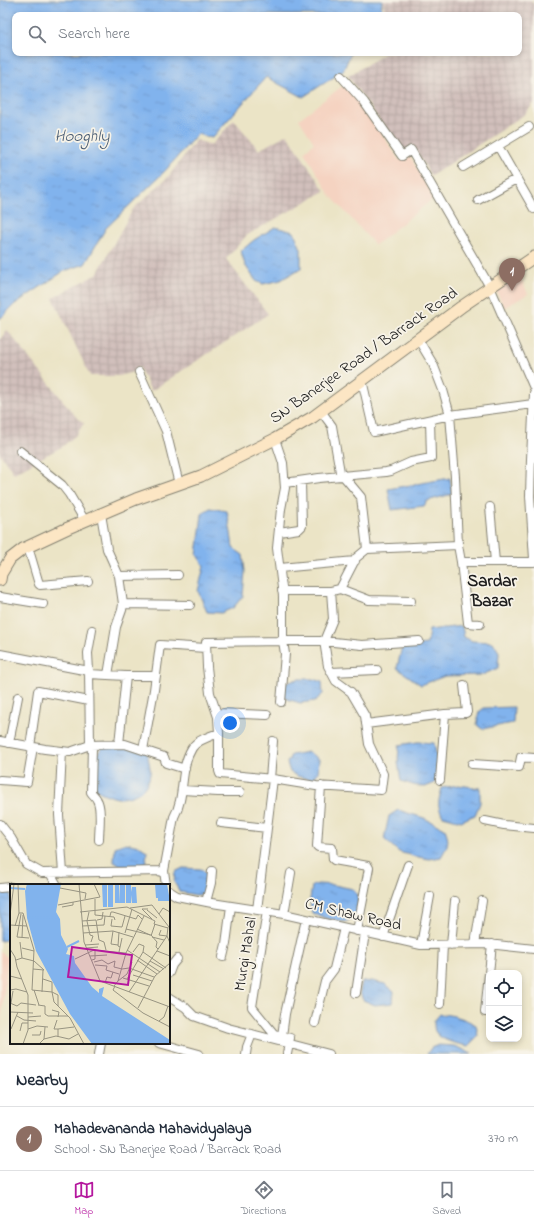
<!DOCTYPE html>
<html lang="en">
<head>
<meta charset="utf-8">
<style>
  body { margin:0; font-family:"Indie Flower",sans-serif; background:#f2f2f3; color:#1f2937 }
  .controls { position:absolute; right:12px; bottom:12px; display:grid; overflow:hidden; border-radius:8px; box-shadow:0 2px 6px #0003 }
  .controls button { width:36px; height:36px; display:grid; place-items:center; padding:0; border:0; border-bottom:1px solid #e0e1e3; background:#fff; color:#1f2937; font:20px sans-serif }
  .you { position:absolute; left:230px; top:723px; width:14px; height:14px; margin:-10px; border:3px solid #fff; border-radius:50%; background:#1a73e8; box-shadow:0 0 0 6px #1a73e833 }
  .badge { display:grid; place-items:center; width:26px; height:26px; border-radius:50%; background:#b5179e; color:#fff; font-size:13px; font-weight:700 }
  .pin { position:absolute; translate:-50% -33px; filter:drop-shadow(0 1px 2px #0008) }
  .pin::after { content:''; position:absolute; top:21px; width:14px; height:12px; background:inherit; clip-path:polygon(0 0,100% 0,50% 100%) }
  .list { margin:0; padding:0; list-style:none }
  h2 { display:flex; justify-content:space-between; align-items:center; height:52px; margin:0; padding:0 16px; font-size:17px }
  h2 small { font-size:13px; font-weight:400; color:#747a83 }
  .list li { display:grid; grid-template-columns:26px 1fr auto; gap:12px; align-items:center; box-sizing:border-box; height:64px; padding:0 16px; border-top:1px solid #e0e1e3 }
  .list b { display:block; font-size:15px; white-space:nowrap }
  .list p { margin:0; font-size:13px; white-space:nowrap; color:#747a83 }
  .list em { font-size:13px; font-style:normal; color:#747a83 }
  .icon { flex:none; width:22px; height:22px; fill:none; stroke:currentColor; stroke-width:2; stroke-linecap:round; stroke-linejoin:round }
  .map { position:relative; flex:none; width:534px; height:1054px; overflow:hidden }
  .search { position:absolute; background:#fff; box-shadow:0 2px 6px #0003; left:12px; right:12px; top:12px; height:44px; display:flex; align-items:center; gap:10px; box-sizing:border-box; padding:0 14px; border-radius:8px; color:#747a83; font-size:15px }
  .sheet { height:116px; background:#fff }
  nav { display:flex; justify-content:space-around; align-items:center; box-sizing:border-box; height:56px; border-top:1px solid #e0e1e3; background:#fff; font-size:11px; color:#747a83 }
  nav a { display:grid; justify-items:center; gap:2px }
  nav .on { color:#b5179e }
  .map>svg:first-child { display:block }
  .built { fill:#f5d3c1 }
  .industrial { fill:url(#industrial-grid) }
  .water { fill:url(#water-ripples); stroke:#4e6884 }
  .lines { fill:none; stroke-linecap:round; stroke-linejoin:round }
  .street-casing { stroke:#848071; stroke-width:10 }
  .secondary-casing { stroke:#848071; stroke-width:13 }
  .street { stroke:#fff; stroke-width:8 }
  .secondary { stroke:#fce6c4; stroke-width:11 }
  .labels { text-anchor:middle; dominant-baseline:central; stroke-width:3.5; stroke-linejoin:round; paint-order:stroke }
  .street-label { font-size:16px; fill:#1c1c1c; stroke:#f7f3e8 }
  .water-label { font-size:17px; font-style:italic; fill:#445870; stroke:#f7f3e8 }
  .neighbourhood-label { font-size:17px; font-weight:bold; fill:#1c1c1c; stroke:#f7f3e8 }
  .inset-river { fill:none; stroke:#81b3ed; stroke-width:2 }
  .inset-road { fill:none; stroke:#989482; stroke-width:1 }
  .view { fill:#b5179e; fill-opacity:0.15; stroke:#b5179e; stroke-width:2 }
  .inset-edge { fill:none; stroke:#1c1c1c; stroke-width:2 }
</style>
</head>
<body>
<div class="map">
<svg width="534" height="1054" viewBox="0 0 534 1054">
  <defs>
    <pattern id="industrial-grid" width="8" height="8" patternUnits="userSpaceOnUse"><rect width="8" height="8" fill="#d1c0bc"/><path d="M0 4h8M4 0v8" fill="none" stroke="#b3a4a1"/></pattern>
    <pattern id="water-ripples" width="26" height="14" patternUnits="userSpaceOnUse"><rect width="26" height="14" fill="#81b3ed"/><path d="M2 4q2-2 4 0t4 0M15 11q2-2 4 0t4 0" fill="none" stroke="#6f99cb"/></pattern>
  </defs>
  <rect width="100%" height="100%" fill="#f7f3e8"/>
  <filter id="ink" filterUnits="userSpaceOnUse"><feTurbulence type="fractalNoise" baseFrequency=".025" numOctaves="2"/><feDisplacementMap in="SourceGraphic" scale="8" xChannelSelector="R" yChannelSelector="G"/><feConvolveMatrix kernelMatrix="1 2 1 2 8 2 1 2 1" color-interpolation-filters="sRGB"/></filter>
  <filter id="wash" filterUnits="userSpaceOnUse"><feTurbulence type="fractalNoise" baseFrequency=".012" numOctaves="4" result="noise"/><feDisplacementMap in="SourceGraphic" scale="16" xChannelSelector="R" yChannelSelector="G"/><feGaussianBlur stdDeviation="0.9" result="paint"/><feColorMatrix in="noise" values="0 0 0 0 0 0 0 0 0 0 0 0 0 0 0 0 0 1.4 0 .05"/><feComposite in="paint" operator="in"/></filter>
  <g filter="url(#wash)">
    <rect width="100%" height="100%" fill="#ebe4c6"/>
    <path class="built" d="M345 84 362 103 399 160 410 156 434 198 375 245 330 195 304 152 314 143 299 119Z
      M518 272 528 294 504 308 495 288Z
      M0 951 8 958 0 1031Z"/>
    <path class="industrial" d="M382 0H531L534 5V103L525 114 431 176 413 146 402 152 348 76 386 53H519V15H386Z
      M234 120 259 150 287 134 325 191 247 235 226 259 268 314 151 391 139 367 133 372 119 376H90L53 298 97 274 133 209 168 177 196 140 211 145Z
      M7 330 76 417 84 423 76 435 63 446 14 473 0 454V340Z"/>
    <path class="water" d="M0 0H382L381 15H15V53H351L343 71 303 97 266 77 212 138 197 134 165 171 106 228 85 264 64 271 15 304 0 319Z
      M275 227 294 232 301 249V268L281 280 263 284 256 281 245 265 241 251 254 240Z
      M450 478 452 494 427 501 424 506 392 510 388 489Z
      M210 508 227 511 231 533 233 548 243 555 245 571 243 596 233 608 221 613 207 612 198 591 204 566 197 555 202 514Z
      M462 626 464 637 472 641 493 642 499 652 498 668 482 675 445 676 421 685 397 668 402 647 427 644 429 630Z
      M298 679H313L322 682 323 694 315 701 300 703 287 699 283 695 284 684Z
      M514 707 513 723 482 729 477 725 479 712 484 708Z
      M418 742 434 743 438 764 435 783 425 787 413 785 401 781 398 762 399 745Z
      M103 747H127L147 752C148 759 151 768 150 774 148 791 133 798 118 798 110 797 101 792 94 789V757Z
      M308 752 319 759 318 772 313 780 297 776 290 772 287 763 291 755Z
      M458 785 480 788V803L475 815 461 821 443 816C436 805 439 800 442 788Z
      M398 810 424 818 445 829C450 842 448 845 441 857L429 859 413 856 399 852 384 839 389 816Z
      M126 843 139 846 147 851 146 862 137 868 124 867 114 862 115 847Z
      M183 868 201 869 209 875 206 894 196 895 180 892 174 882 175 872Z
      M318 884 334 885 353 889 357 895 359 910 355 917 345 922 328 919 312 913 310 899 312 886Z
      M11 890V939L0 941V895Z
      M372 981 385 984 394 991 393 1003 375 1005 363 1000 360 992 362 982Z
      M440 1014C454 1015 464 1018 476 1025L478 1036 468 1046C458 1044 440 1041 435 1031 434 1029 434 1024 434 1021Z
      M438 1045 454 1046 471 1053 472 1054H427L431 1048Z"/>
  </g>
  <g filter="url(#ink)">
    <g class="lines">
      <defs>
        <path id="street" d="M341 76 364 102 402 156 411 150 490 287 534 388
          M498 146 534 209
          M463 167 529 127
          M478 200 516 179
          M418 339 433 364 443 390 450 415 455 477 458 545 461 562 468 623 480 624
          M139 372 166 431 179 484
          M362 380 374 432 450 415 533 404
          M534 393 531 459 530 496 534 559
          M20 451 62 485 69 494 85 521
          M285 483 319 478 386 472 391 471 411 462 431 458 430 420
          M490 507 495 562
          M101 514 107 549 119 576 123 604 122 610 116 627 108 675
          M279 532 299 529 302 526 301 481
          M28 547 39 584 40 585 88 581
          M367 549 458 545
          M461 562H534
          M280 568 355 561
          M119 576 178 575
          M340 589 369 600 411 601
          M282 591H331
          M0 597 43 604
          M123 604 190 605
          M0 654 89 671 90 745 125 744 164 757 166 763 185 769
          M89 671 88 653 92 630
          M331 672 377 670
          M89 674 126 676H156
          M281 702 285 654 283 641H324L362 645 419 641
          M217 713 267 715
          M366 724 445 714 466 713 467 712 464 685
          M219 733V771L220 774 273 779
          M0 741 45 749 70 752 90 745
          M9 743 18 697
          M119 744 126 676
          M92 745 91 792C93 795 96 797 97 800 102 808 99 830 99 840
          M30 747 38 691 89 701
          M143 750 154 690 160 645 206 648
          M62 751 59 815 63 873
          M472 764 519 767 521 757 534 758
          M270 779 273 741
          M0 780 27 782 33 747
          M440 780 445 714
          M321 786 317 846 318 847 332 848 333 859 334 860 368 866 369 868 357 931
          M182 790 218 792H240
          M485 821 504 825 534 828
          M221 823 267 828
          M0 824 11 838 26 864 42 873 164 871 166 885
          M164 871 174 817C186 796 179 769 192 748 197 740 210 736 219 733L218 717 210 693 207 667 206 642 283 641V596L277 548 281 509 285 488 283 463 275 439
          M50 873 57 885
          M0 888 11 887
          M169 891 177 896 212 903 284 914 421 945 488 944 534 949
          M206 902 211 883 212 871
          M257 910 273 779 316 786 381 790 383 774 369 744 365 716 351 692 336 681 328 666 324 641 333 619 331 591 340 589 356 558 367 549 361 497 340 472 332 426 321 411
          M267 911 252 1007 274 1034 290 1038 287 1054
          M284 914 291 873
          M383 937 408 865
          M475 944 482 901
          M421 945 430 896
          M451 945 455 901
          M223 957 226 944 231 906
          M169 973 172 965 177 959
          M356 993 365 933
          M169 997 185 1007 194 1016 228 1028 329 1054
          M440 1004 443 945
          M485 1012 492 944
          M315 1023 325 981 334 969 344 928
          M282 1036 285 1014 306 919
          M159 1043 199 1054
          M99 1054 101 1043
          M246 1054 247 1047 252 1034"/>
        <path id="secondary" d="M0 580 1 574 10 559 23 549 68 528 136 499 201 476 275 439 313 417 461 307 534 257"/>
      </defs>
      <use href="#street" class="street-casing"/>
      <use href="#secondary" class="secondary-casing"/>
      <use href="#street" class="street"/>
      <use href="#secondary" class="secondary"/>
    </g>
  </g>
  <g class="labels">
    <g class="street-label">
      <text transform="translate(364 356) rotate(-35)">SN Banerjee Road / Barrack Road</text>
      <text transform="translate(353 915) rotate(13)">CM Shaw Road</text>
      <text transform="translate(246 954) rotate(-81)">Murgi Mahal</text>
    </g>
    <g class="water-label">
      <text x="82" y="136">Hooghly</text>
    </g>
    <g class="neighbourhood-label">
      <text x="492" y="581">Sardar<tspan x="492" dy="20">Bazar</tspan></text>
    </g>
  </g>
  <g transform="translate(10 884)">
    <rect width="160" height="160" fill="#ebe4c6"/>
    <path d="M17 0H51L46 28 50 35 51 51 58 65 56 70 64 72 65 79 82 103 89 109V105L94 103 92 112 160 156V160H82L60 130 26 67 17 34 15 7ZM92 0H97V23H93ZM98 0H103V23H98ZM105 0H109L110 19H105ZM110 0H115V19H110ZM116 0H121V8L122 3H126L127 19H122L121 11V19H116ZM145 0H151L152 9 151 0H157L160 17H148V14H146Z" fill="#81b3ed"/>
    <path class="inset-river" d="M0 4 15 5M18 34 47 33M57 63 69 57M135 160 141 145"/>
    <path class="inset-road" d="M8 0 9 29H13L24 66 22 106 42 108 44 118 60 134 74 160M69 0 74 58 90 97 160 123M50 4 76 9 75 15M85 15V28M48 21 90 13 84 0M52 23 63 21V18M120 24 142 21 159 43M138 25H132L142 35M137 26 147 34M70 28 117 23 145 37 144 40 158 44M79 28 77 37 80 51 83 52 81 58M85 28V31L104 33 105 36M11 30 7 53 19 54M149 30 153 24 160 28M0 31 4 0M100 32 101 28H103L126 35 128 31 132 35M102 35 101 42 112 43 115 32M87 36 92 35 93 28M72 37 86 36 89 56 94 58 96 66M0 41 17 42M5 42 9 29M72 42 94 41 95 32M158 43 157 52 160 59M116 45 141 51 147 58 146 63 148 65M127 45 140 51M151 46 149 51 157 52M103 47 101 60 108 61M109 48 108 62 110 63M0 49V64M73 49 103 47 123 53M115 49 122 25M141 52 145 40M142 53 154 56M12 54 13 31M10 58 12 74M75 61 89 60M12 64 24 67M76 64 88 63M0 65 5 73 7 83 18 111V146L13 160M117 66 150 88M147 67 160 72M109 68 112 54M123 68 129 60 134 62 133 68 156 84M80 72 97 71M65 75 84 66 116 69M6 76 12 74 24 77 34 86 23 85M82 76 85 75V66M127 76 147 90M140 77 154 85M84 78 92 76 98 80 105 77 104 83 112 85M85 81 97 82 96 86 109 90M112 85 119 84 144 93M123 91 142 97M0 92 12 95M113 94 139 102M33 95 42 98V108M117 95 133 68M108 97 117 90 122 78M95 99 97 93 101 94 103 88M104 102 108 97 116 69 134 32M105 102 103 106 133 129 160 143M0 106 6 105 17 108M24 106 29 121M32 108 33 86M42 108 48 111V122M119 108 157 52M0 119 7 122 11 119 26 121M1 119 3 107M28 121 35 122V130L38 132H58M128 124 145 92 160 79M42 126 49 128 48 133M0 128 23 129M7 132 14 136 26 137M18 133 31 132M47 136 44 145H48V153M149 137 154 133 158 122M1 145 8 128M18 145 27 142 38 143M48 145 64 143M10 147 12 139H18M22 151H30L31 147M34 155 35 143M29 160 34 155 46 152 59 155 68 150"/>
    <path class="view" d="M62 63 122 71 118 101 58 93Z"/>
    <rect width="160" height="160" class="inset-edge"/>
  </g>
</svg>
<div class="controls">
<button><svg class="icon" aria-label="locate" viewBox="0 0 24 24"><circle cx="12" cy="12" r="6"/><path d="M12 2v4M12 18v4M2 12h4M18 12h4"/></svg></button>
<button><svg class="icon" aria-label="layers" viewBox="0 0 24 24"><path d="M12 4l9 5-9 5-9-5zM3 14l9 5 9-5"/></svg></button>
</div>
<div class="you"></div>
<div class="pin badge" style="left:512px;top:291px;background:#8d6e63">1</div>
<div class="search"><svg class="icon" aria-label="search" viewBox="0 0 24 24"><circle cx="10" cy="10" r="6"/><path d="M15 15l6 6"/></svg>Search here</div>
</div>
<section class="sheet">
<h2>Nearby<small></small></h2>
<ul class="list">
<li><span class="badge" style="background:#8d6e63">1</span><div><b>Mahadevananda Mahavidyalaya</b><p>School · SN Banerjee Road / Barrack Road</p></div><em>370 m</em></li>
</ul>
</section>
<nav>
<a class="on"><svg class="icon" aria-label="map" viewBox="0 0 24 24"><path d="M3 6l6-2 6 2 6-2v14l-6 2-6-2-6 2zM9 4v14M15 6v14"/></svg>Map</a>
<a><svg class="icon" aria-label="directions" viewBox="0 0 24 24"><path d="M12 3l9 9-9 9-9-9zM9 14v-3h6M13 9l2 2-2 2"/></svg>Directions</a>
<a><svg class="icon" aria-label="saved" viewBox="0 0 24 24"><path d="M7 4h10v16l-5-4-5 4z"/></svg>Saved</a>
</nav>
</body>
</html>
